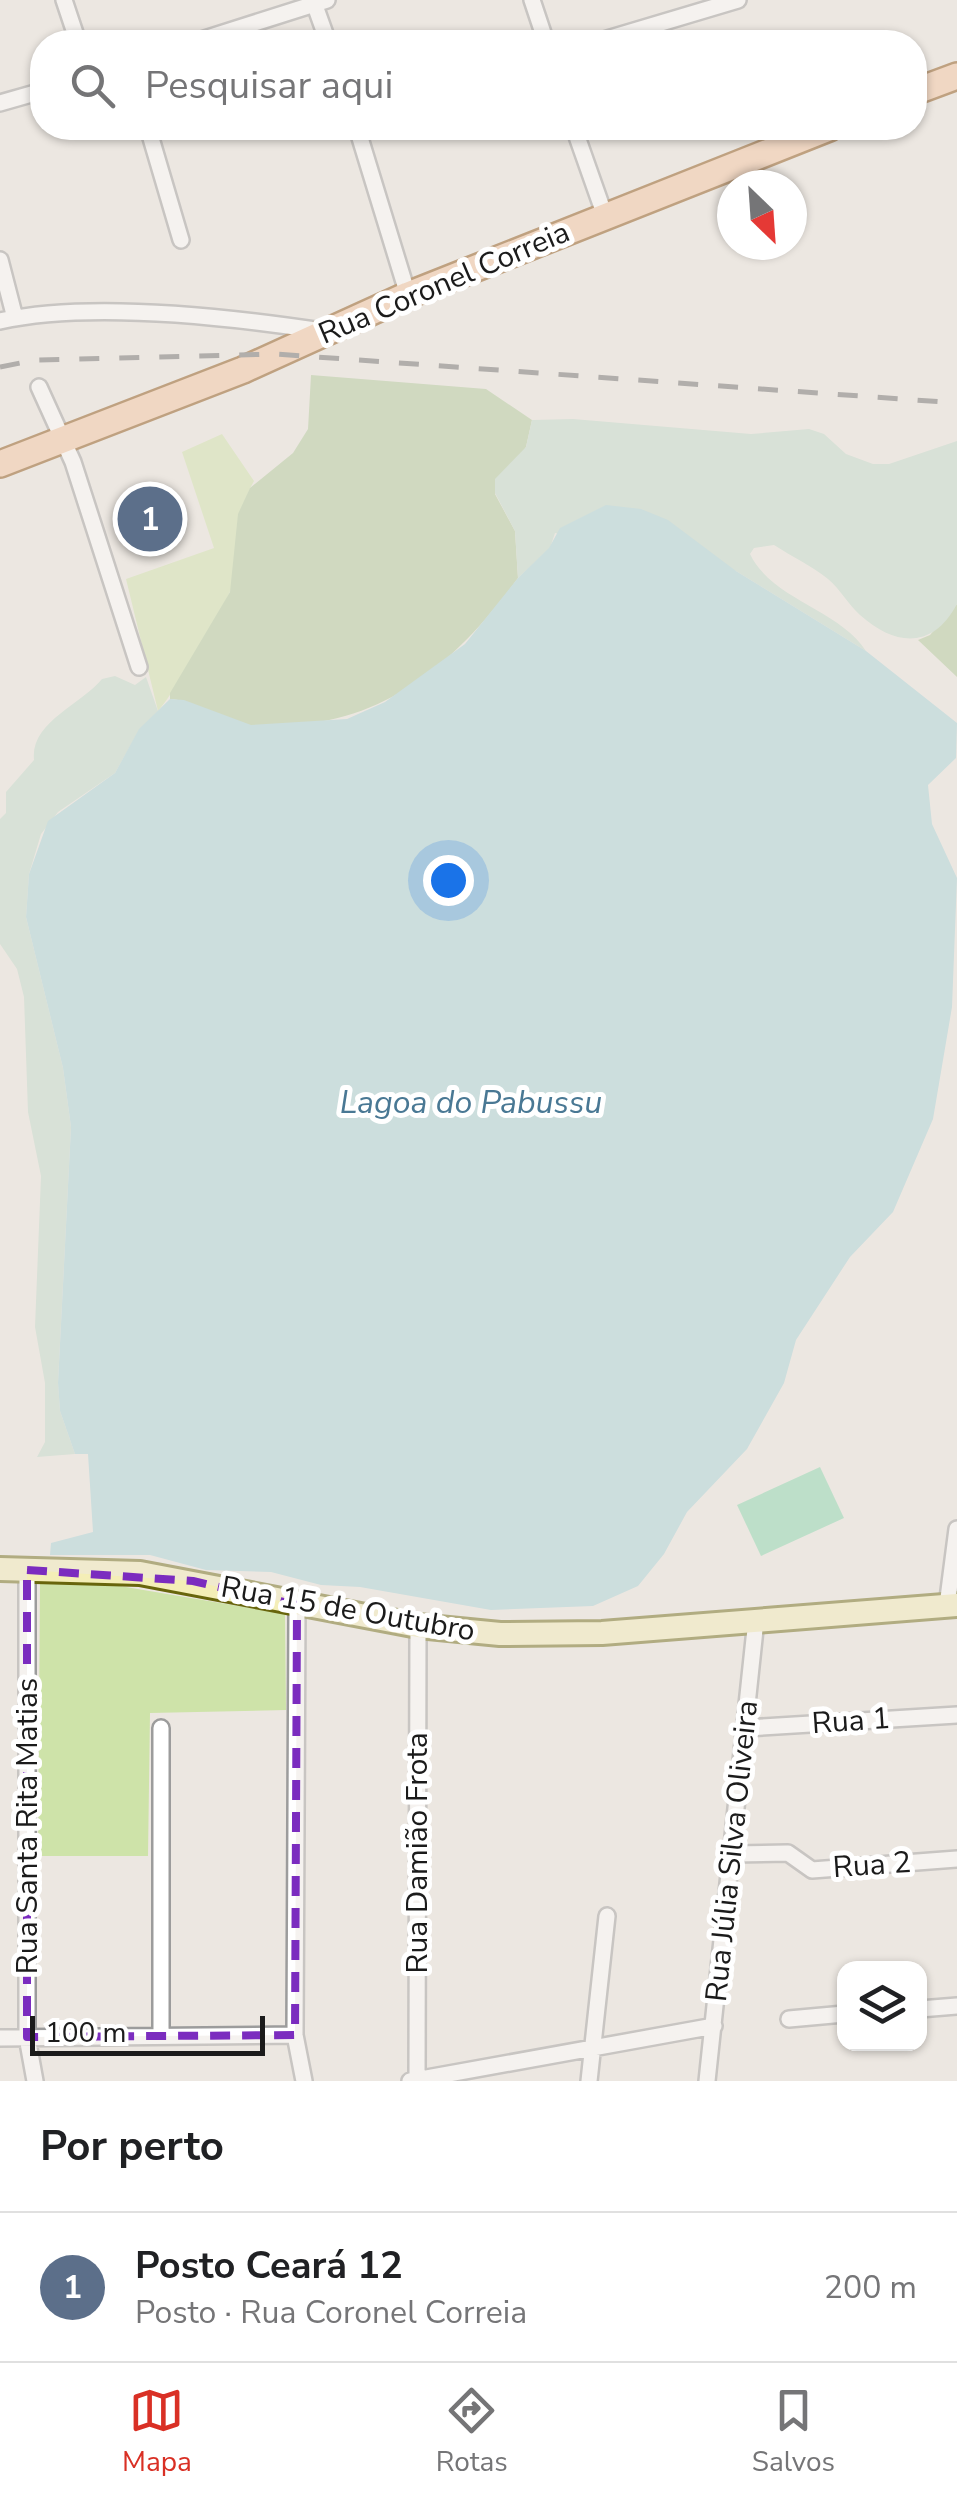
<!DOCTYPE html>
<html lang="pt">
<head>
<meta charset="utf-8">
<style>
  body { margin:0; font-family:"Nunito Sans",sans-serif; background:#f2f2f2; color:#202124 }
  .controls { position:absolute; right:30px; bottom:30px; display:grid; overflow:hidden; border-radius:20px; box-shadow:0 2px 8px #0004 }
  .controls button { width:90px; height:90px; display:grid; place-items:center; padding:0; border:0; border-bottom:2px solid #e0e0e0; background:#fff; color:#202124; font:50px sans-serif }
  .compass { position:absolute; left:717px; top:170px; width:90px; height:90px; border-radius:50%; background:#fff; box-shadow:0 2px 8px #0004; rotate:155deg }
  .scale { position:absolute; left:30px; bottom:25px; width:235px; box-sizing:border-box; padding-left:10px; border:5px solid #1b1b1b; border-top:0; font-size:28px; line-height:35px; white-space:nowrap; color:#1b1b1b; -webkit-text-stroke:8px #fff; paint-order:stroke }
  .you { position:absolute; left:448px; top:880px; width:35px; height:35px; margin:-25px; border:8px solid #fff; border-radius:50%; background:#1a73e8; box-shadow:0 0 0 15px #1a73e833 }
  .badge { display:grid; place-items:center; width:65px; height:65px; border-radius:50%; background:#d93025; color:#fff; font-size:32px; font-weight:700 }
  .pin { position:absolute; translate:-50% -50%; border:5px solid #fff; box-shadow:0 2px 10px #0006 }
  .list { margin:0; padding:0; list-style:none }
  h2 { display:flex; justify-content:space-between; align-items:center; height:130px; margin:0; padding:0 40px; font-size:42px }
  h2 small { font-size:32px; font-weight:400; color:#757577 }
  .list li { display:grid; grid-template-columns:65px 1fr auto; gap:30px; align-items:center; box-sizing:border-box; height:150px; padding:0 40px; border-top:2px solid #e0e0e0 }
  .list b { display:block; font-size:38px; white-space:nowrap }
  .list p { margin:0; font-size:32px; white-space:nowrap; color:#757577 }
  .list em { font-size:32px; font-style:normal; color:#757577 }
  .icon { flex:none; width:55px; height:55px; fill:none; stroke:currentColor; stroke-width:2; stroke-linecap:round; stroke-linejoin:round }
  .map { position:relative; flex:none; width:957px; height:2081px; overflow:hidden }
  .search { position:absolute; background:#fff; box-shadow:0 2px 8px #0004; left:30px; right:30px; top:30px; height:110px; display:flex; align-items:center; gap:25px; box-sizing:border-box; padding:0 35px; border-radius:40px; color:#757577; font-size:38px }
  .sheet { height:280px; background:#fff }
  nav { display:flex; justify-content:space-around; align-items:center; box-sizing:border-box; height:140px; border-top:2px solid #e0e0e0; background:#fff; font-size:28px; color:#757577 }
  nav a { display:grid; justify-items:center; gap:5px }
  nav .on { color:#d93025 }
  .map>svg:first-child { display:block }
  .grass { fill:#cee3a9 }
  .forest { fill:#adc898 }
  .wetland { fill:#bfd9c9 }
  .pitch { fill:#84d6ab }
  .water { fill:#a4d2d7 }
  .lines { fill:none; stroke-linecap:round; stroke-linejoin:round }
  .street-casing { stroke:#9c9c9c; stroke-width:20 }
  .secondary-casing { stroke:#68650c; stroke-width:28 }
  .primary-casing { stroke:#874d0b; stroke-width:30 }
  .street { stroke:#fff; stroke-width:15 }
  .secondary { stroke:#f4eeb7; stroke-width:22 }
  .primary { stroke:#f4c39d; stroke-width:25 }
  .rail { stroke:#696969; stroke-width:5; stroke-dasharray:20 20; stroke-linecap:butt }
  .marked { fill:none; stroke:#7b2cbf; stroke-width:8; stroke-dasharray:20 12; stroke-linejoin:round }
  .labels { text-anchor:middle; dominant-baseline:central; stroke-width:10; stroke-linejoin:round; paint-order:stroke }
  .street-label { font-size:30px; fill:#1b1b1b; stroke:#fff }
  .water-label { font-size:32px; font-style:italic; fill:#497894; stroke:#fff }
</style>
</head>
<body>
<div class="map">
<svg width="957" height="2081" viewBox="0 0 957 2081">
  <rect width="100%" height="100%" fill="#ece7e1"/>
  <path class="grass" d="M222 434 254 481C234 516 240 549 232 586 227 605 171 698 158 711L126 579 214 548 182 452Z
    M40 1584H108L285 1614 286 1710 150 1713 148 1856H38Z"/>
  <path class="forest" d="M311 375 486 389 532 420 526 447 495 494 515 531 518 578C449 672 372 734 250 725 221 723 199 701 170 699V693L230 592 238 514 250 488 293 453 308 429Z
    M957 604V677L918 640 930 635Z"/>
  <path class="wetland" d="M573 419 751 434 809 429 824 434 846 454 873 464H889L957 441V604C933 649 896 647 860 615 848 604 840 589 828 579 812 566 791 556 774 545L754 548 750 554C772 600 839 609 866 651L736 571 555 533 550 548 518 578 515 531 495 493V479L526 447 532 420Z
    M115 676 135 685 146 677 158 711 139 730 115 773 58 812 41 834 29 874 26 917 63 1068 71 1127 58 1382 60 1411 75 1454 37 1457 45 1442V1383L35 1327 41 1176 28 1112 24 997 17 969 0 944V819L6 813V792L34 760C30 722 81 705 102 679Z"/>
  <path class="pitch" d="M820 1467 844 1518 761 1556 737 1505Z"/>
  <path class="water" d="M606 505 641 509 668 520 736 571 866 651 957 723 956 758 928 785 932 824 957 878 952 1007 933 1119 893 1212 850 1257 796 1340 784 1383 747 1449 687 1512 664 1554 638 1586 593 1606 491 1610 360 1587 321 1585 271 1572 206 1570 150 1555H50L51 1543 93 1532 88 1454H75L60 1411 58 1383 71 1127 63 1068 26 917 29 874 48 821 115 773 139 729 170 699 184 700 251 725 347 719 385 702 465 644 518 578 549 548 560 528Z"/>
  <g class="lines">
    <defs>
      <path id="street" d="M64 0 78 42
        M313 0 328 42
        M532 0 546 42
        M195 42 327 0
        M597 42 738 0
        M0 103 42 91
        M148 128 181 240
        M357 128 408 295
        M574 128 605 216
        M0 260 15 318
        M0 321C91 301 229 317 322 331
        M39 387 73 462 139 667
        M27 1570V2037L35 2081
        M297 1605 295 2035 304 2081
        M947 1606 957 1529
        M746 1728 957 1715
        M733 1854 788 1853 812 1870 957 1859
        M920 2009 957 2006
        M789 2019 844 2014
        M161 2035V1728
        M0 2038 295 2035
        M417 2080 418 1626
        M410 2081 714 2026
        M589 2081 607 1916
        M707 2081 756 1620"/>
      <path id="secondary" d="M0 1569 140 1573 418 1626 500 1634 602 1633 957 1605"/>
      <path id="primary" d="M914 92 957 76
        M0 464 243 370 408 295 829 128"/>
    </defs>
    <use href="#street" class="street-casing"/>
    <use href="#secondary" class="secondary-casing"/>
    <use href="#primary" class="primary-casing"/>
    <use href="#street" class="street"/>
    <use href="#secondary" class="secondary"/>
    <use href="#primary" class="primary"/>
    <path class="rail" d="M0 367 35 360 275 354 957 403"/>
  </g>
  <path d="M0 0H957V2081H0ZM27 1570 193 1581 297 1605 295 2035 27 2037Z" fill="#ece7e1" fill-opacity=".55" fill-rule="evenodd"/>
  <path class="marked" d="M27 1570 193 1581 297 1605 295 2035 27 2037Z"/>
  <g class="labels">
    <g class="street-label">
      <text transform="translate(444 283) rotate(-23)">Rua Coronel Correia</text>
      <text transform="translate(348 1609) rotate(10)">Rua 15 de Outubro</text>
      <text transform="translate(851 1721) rotate(-4)">Rua 1</text>
      <text transform="translate(27 1826) rotate(-90)">Rua Santa Rita Matias</text>
      <text transform="translate(732 1851) rotate(-84)">Rua Júlia Silva Oliveira</text>
      <text transform="translate(417 1853) rotate(-90)">Rua Damião Frota</text>
      <text transform="translate(872 1865) rotate(-4)">Rua 2</text>
    </g>
    <g class="water-label">
      <text x="471" y="1102">Lagoa do Pabussu</text>
    </g>
  </g>
</svg>
<div class="controls">
<button><svg class="icon" aria-label="layers" viewBox="0 0 24 24"><path d="M12 4l9 5-9 5-9-5zM3 14l9 5 9-5"/></svg></button>
</div>
<svg class="compass" viewBox="-18 -18 36 36"><path d="M0-13l5 13h-10z" fill="#e53935"/><path d="M0 13l5-13h-10z" fill="#757577"/></svg>
<div class="scale">100 m</div>
<div class="you"></div>
<div class="pin badge" style="left:150px;top:519px;background:#5c6f8a">1</div>
<div class="search"><svg class="icon" aria-label="search" viewBox="0 0 24 24"><circle cx="10" cy="10" r="6"/><path d="M15 15l6 6"/></svg>Pesquisar aqui</div>
</div>
<section class="sheet">
<h2>Por perto<small></small></h2>
<ul class="list">
<li><span class="badge" style="background:#5c6f8a">1</span><div><b>Posto Ceará 12</b><p>Posto · Rua Coronel Correia</p></div><em>200 m</em></li>
</ul>
</section>
<nav>
<a class="on"><svg class="icon" aria-label="map" viewBox="0 0 24 24"><path d="M3 6l6-2 6 2 6-2v14l-6 2-6-2-6 2zM9 4v14M15 6v14"/></svg>Mapa</a>
<a><svg class="icon" aria-label="directions" viewBox="0 0 24 24"><path d="M12 3l9 9-9 9-9-9zM9 14v-3h6M13 9l2 2-2 2"/></svg>Rotas</a>
<a><svg class="icon" aria-label="saved" viewBox="0 0 24 24"><path d="M7 4h10v16l-5-4-5 4z"/></svg>Salvos</a>
</nav>
</body>
</html>
